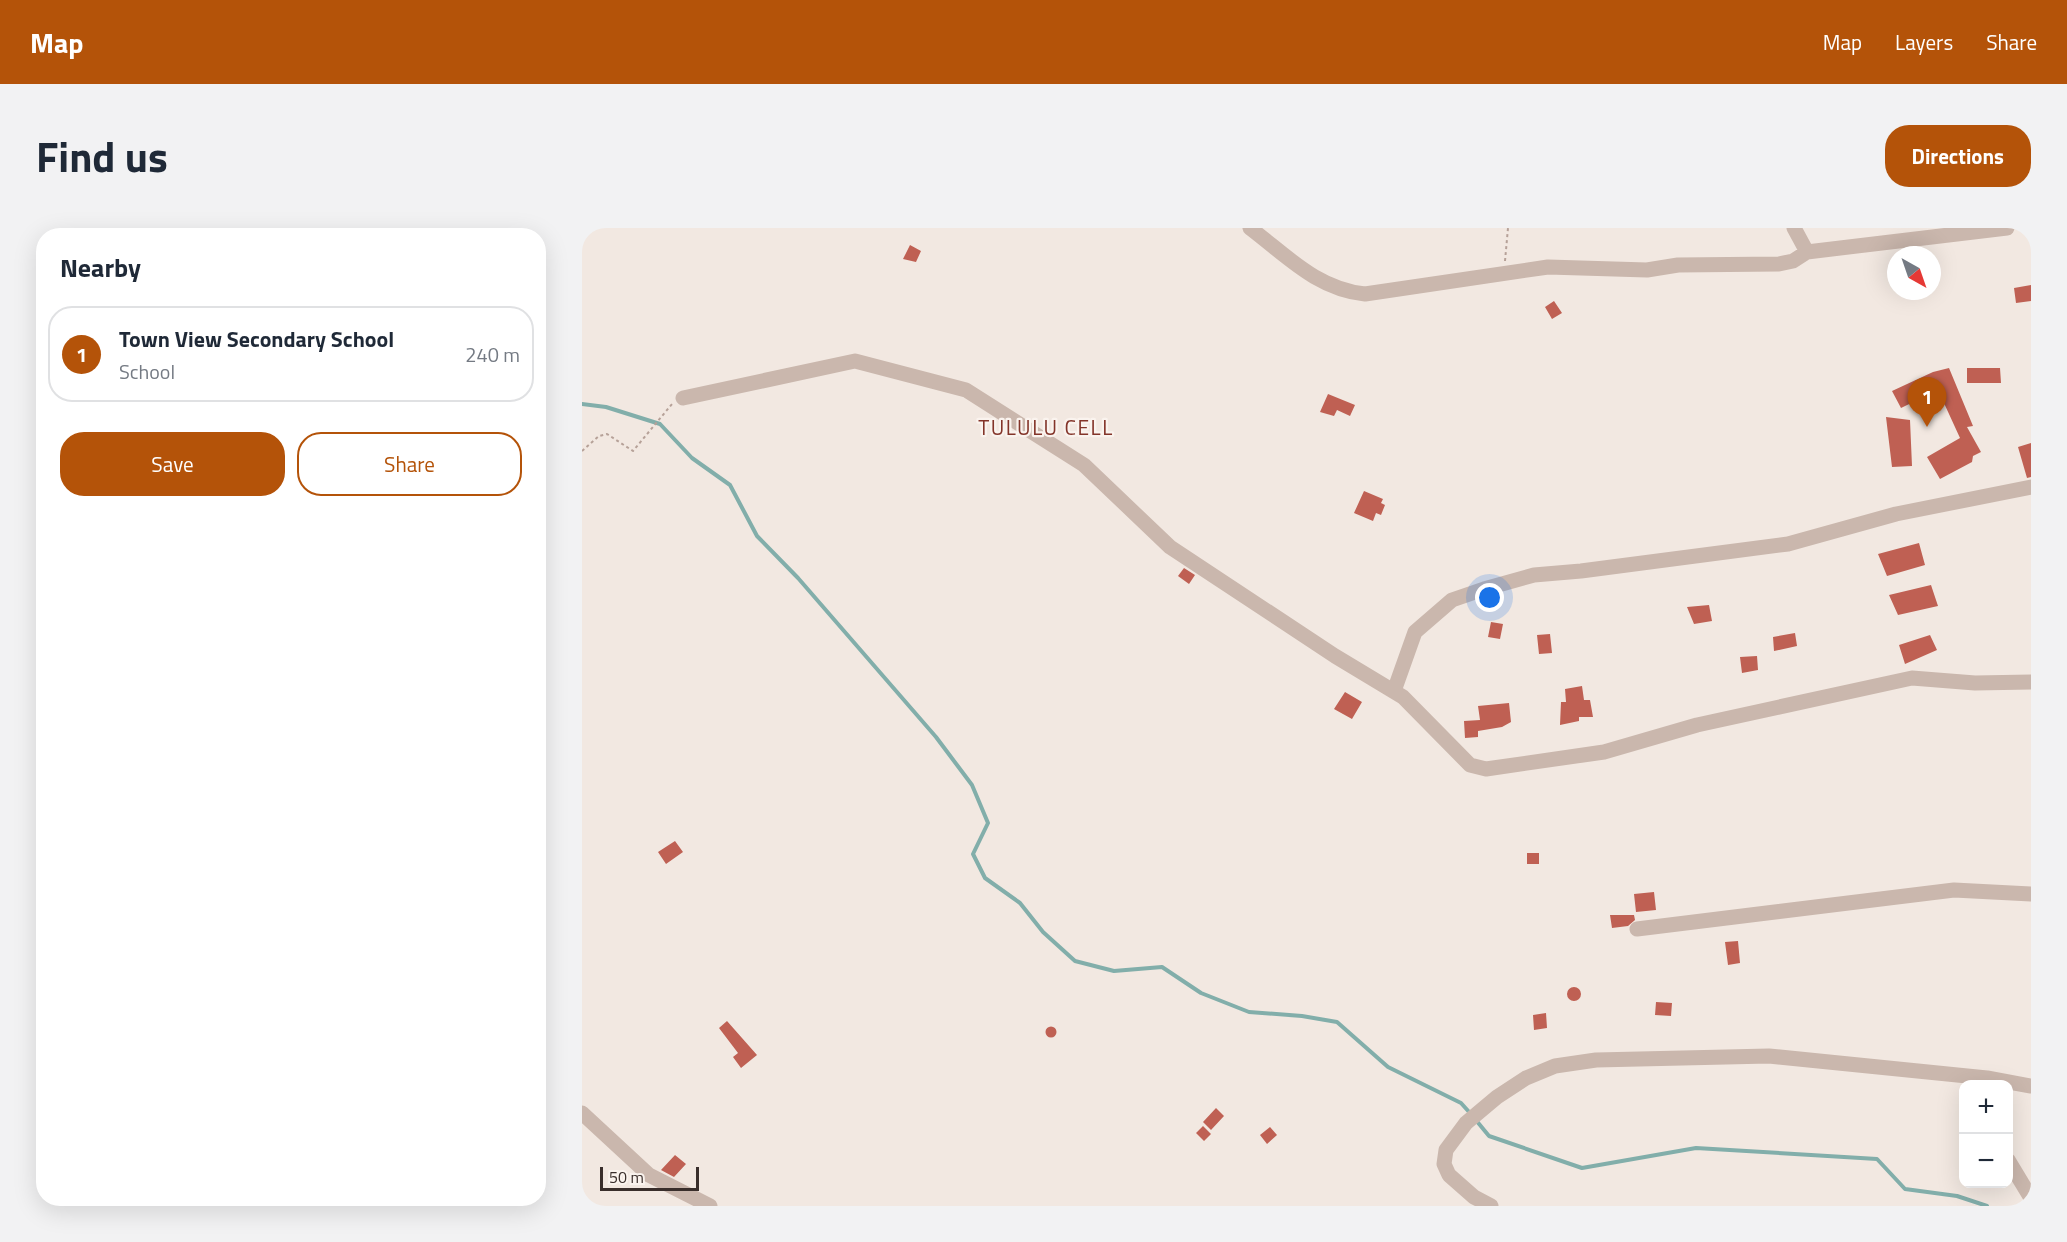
<!DOCTYPE html>
<html lang="en">
<head>
<meta charset="utf-8">
<style>
  body { margin:0; font-family:"Titillium Web",sans-serif; background:#f2f2f3; color:#1f2937 }
  .controls { position:absolute; right:18px; bottom:18px; display:grid; overflow:hidden; border-radius:12px; box-shadow:0 6px 24px #0002 }
  .controls button { width:54px; height:54px; display:grid; place-items:center; padding:0; border:0; border-bottom:2px solid #e0e1e3; background:#fff; color:#1f2937; font:30px sans-serif }
  .compass { position:absolute; left:1305px; top:18px; width:54px; height:54px; border-radius:50%; background:#fff; box-shadow:0 6px 24px #0002; rotate:140deg }
  .scale { position:absolute; left:18px; bottom:15px; width:99px; box-sizing:border-box; padding-left:6px; border:3px solid #392e2b; border-top:0; font-size:16px; line-height:21px; white-space:nowrap; color:#392e2b; -webkit-text-stroke:4px #faf3ee; paint-order:stroke }
  .you { position:absolute; left:908px; top:370px; width:21px; height:21px; margin:-15px; border:4px solid #fff; border-radius:50%; background:#1a73e8; box-shadow:0 0 0 9px #1a73e833 }
  .badge { display:grid; place-items:center; width:39px; height:39px; border-radius:50%; background:#b45309; color:#fff; font-size:20px; font-weight:700 }
  .pin { position:absolute; translate:-50% -50px; filter:drop-shadow(0 2px 3px #0008) }
  .pin::after { content:''; position:absolute; top:32px; width:21px; height:18px; background:inherit; clip-path:polygon(0 0,100% 0,50% 100%) }
  .list { margin:0; padding:0; list-style:none }
  h2 { display:flex; justify-content:space-between; align-items:center; height:78px; margin:0; padding:0 24px; font-size:26px }
  h2 small { font-size:20px; font-weight:400; color:#747a83 }
  .list li { display:grid; grid-template-columns:39px 1fr auto; gap:18px; align-items:center; box-sizing:border-box; height:96px; margin:0 12px 12px; padding:0 12px; border:2px solid #e0e1e3; border-radius:24px }
  .list b { display:block; font-size:22px; white-space:nowrap }
  .list p { margin:0; font-size:20px; white-space:nowrap; color:#747a83 }
  .list em { font-size:20px; font-style:normal; color:#747a83 }
  .actions { display:flex; gap:12px; padding:18px 24px }
  .actions a { flex:1; padding:14px 0; border:2px solid #b45309; border-radius:24px; text-align:center; font-size:21px; color:#b45309 }
  .actions .main { background:#b45309; color:#fff }
  .map { position:relative; flex:none; width:1449px; height:978px; overflow:hidden; border-radius:24px }
  header { display:flex; align-items:center; gap:36px; box-sizing:border-box; height:84px; padding:0 30px; background:#b45309; color:#fff }
  header strong { font-size:28px }
  nav { display:flex; gap:33px; margin-inline-start:auto; font-size:21px }
  .intro { display:flex; align-items:center; justify-content:space-between; box-sizing:border-box; height:144px; padding:0 36px }
  h1 { margin:0; font-size:42px }
  .button { padding:15px 27px; border-radius:24px; background:#b45309; color:#fff; font-size:21px; font-weight:700 }
  main { display:flex; gap:36px; padding:0 36px }
  aside { flex:1; background:#fff; border-radius:24px; box-shadow:0 6px 24px #0002 }
  .map>svg:first-child { display:block }
  .lines { fill:none; stroke-linecap:round; stroke-linejoin:round }
  .stream { stroke:#82aeaa; stroke-width:4 }
  .building { fill:#bf6053 }
  .path { stroke:#b6a198; stroke-width:2; stroke-dasharray:3 3; stroke-linecap:butt }
  .minor { stroke:#cab7ad; stroke-width:15 }
  .labels { text-anchor:middle; dominant-baseline:central; stroke-width:4.5; stroke-linejoin:round; paint-order:stroke }
  .quarter-label { font-size:21px; letter-spacing:1.5px; fill:#833429; stroke:#faf3ee }
</style>
</head>
<body>
<header>
<strong>Map</strong>
<nav><a>Map</a><a>Layers</a><a>Share</a></nav>
</header>
<div class="intro"><h1>Find us</h1><a class="button">Directions</a></div>
<main>
<aside>
<h2>Nearby<small></small></h2>
<ul class="list">
<li><span class="badge">1</span><div><b>Town View Secondary School</b><p>School</p></div><em>240 m</em></li>
</ul>
<div class="actions"><a class="main">Save</a><a>Share</a></div>
</aside>
<div class="map">
<svg width="1449" height="978" viewBox="0 0 1449 978">
  <rect width="100%" height="100%" fill="#f2e8e1"/>
  <g class="lines">
    <path class="stream" d="M0 176 24 179 78 196 110 230 148 257 175 308 216 350 354 509 390 557 406 595 391 626 403 650 438 675 461 704 493 733 532 743 580 739 619 765 667 784 720 788 755 794 806 839 879 875 888 885
      M893 891 907 908 1000 940 1114 920 1295 931 1323 961 1375 968 1405 978"/>
  </g>
  <path class="building" d="M328 17 339 23 334 34 321 31Z
    M1449 57V73L1434 75 1432 60Z
    M972 73 980 85 970 91 963 79Z
    M1367 140 1391 198 1385 199 1399 224 1391 228 1390 234 1358 251 1345 229 1378 210 1356 162 1319 180 1310 163 1351 144Z
    M1385 140H1418L1419 155H1385Z
    M746 166 773 177 768 188 755 182 752 188 738 184Z
    M1304 189 1328 192 1330 238 1310 239Z
    M1449 215V249L1445 250 1436 219Z
    M782 263 801 271 799 275 803 277 799 287 794 285 791 293 772 285Z
    M1337 315 1343 337 1305 348 1296 326Z
    M602 340 613 347 607 356 596 348Z
    M1349 357 1356 378 1316 387 1307 367Z
    M1127 377 1130 393 1112 396 1105 379Z
    M909 394 921 396 918 411 906 409Z
    M1213 405 1215 418 1192 423 1191 409Z
    M968 406 970 425 957 426 955 407Z
    M1348 407 1355 422 1323 436 1317 417Z
    M1175 428 1176 442 1160 445 1158 429Z
    M1000 458 1002 472H1008L1011 489H997V493L978 497 979 474H984L983 461Z
    M763 464 780 474 770 491 752 481Z
    M927 475 929 494 920 499 896 503V509L883 510 882 493 898 492 896 478Z
    M93 613 101 624 84 636 76 624Z
    M945 625H957V636H945Z
    M1072 664 1074 682 1054 684 1052 666Z
    M1028 687H1052L1053 692 1046 698 1030 700Z
    M1156 713 1158 735 1146 737 1143 714Z
    M985 766a7 7 0 1 1 14 0a7 7 0 1 1-14 0Z
    M1074 774 1090 775 1089 788 1073 787Z
    M964 785 965 800 952 802 951 787Z
    M145 793 175 827 159 840 151 829 156 825 137 800Z
    M463.5 804a5.5 5.5 0 1 1 11 0a5.5 5.5 0 1 1-11 0Z
    M634 880 642 888 629 902 621 894Z
    M621 898 629 906 622 913 614 905Z
    M688 899 695 907 685 916 678 907Z
    M93 927 104 936 92 949 79 942Z"/>
  <g class="lines">
    <path class="path" d="M923 33 926 0
      M0 223 17 208 25 206 51 223 90 176"/>
    <path class="minor" d="M668 0C705 28 735 61 783 66L966 39 1065 42 1096 37 1197 36 1211 33 1225 24 1425 0
      M1212 0 1225 24
      M101 170 273 133 384 162 502 237 588 319 753 428 821 469 888 537 904 541 1022 524 1115 497 1330 450 1393 455 1449 454
      M812 463 833 404 870 372 902 361 952 347 999 343 1206 316 1314 286 1449 259
      M1055 701 1372 662 1449 666
      M0 885 67 947 128 978
      M1426 932 1449 970
      M909 978 892 969 867 947 862 936 864 922 884 895 915 869 944 850 973 838 1014 832 1187 828 1405 850 1449 858"/>
  </g>
  <g class="labels">
    <g class="quarter-label">
      <text x="464" y="199">TULULU CELL</text>
    </g>
  </g>
</svg>
<div class="controls">
<button>+</button>
<button>−</button>
</div>
<svg class="compass" viewBox="-18 -18 36 36"><path d="M0-13l5 13h-10z" fill="#e53935"/><path d="M0 13l5-13h-10z" fill="#747a83"/></svg>
<div class="scale">50 m</div>
<div class="you"></div>
<div class="pin badge" style="left:1345px;top:199px">1</div>
</div>
</main>
</body>
</html>
